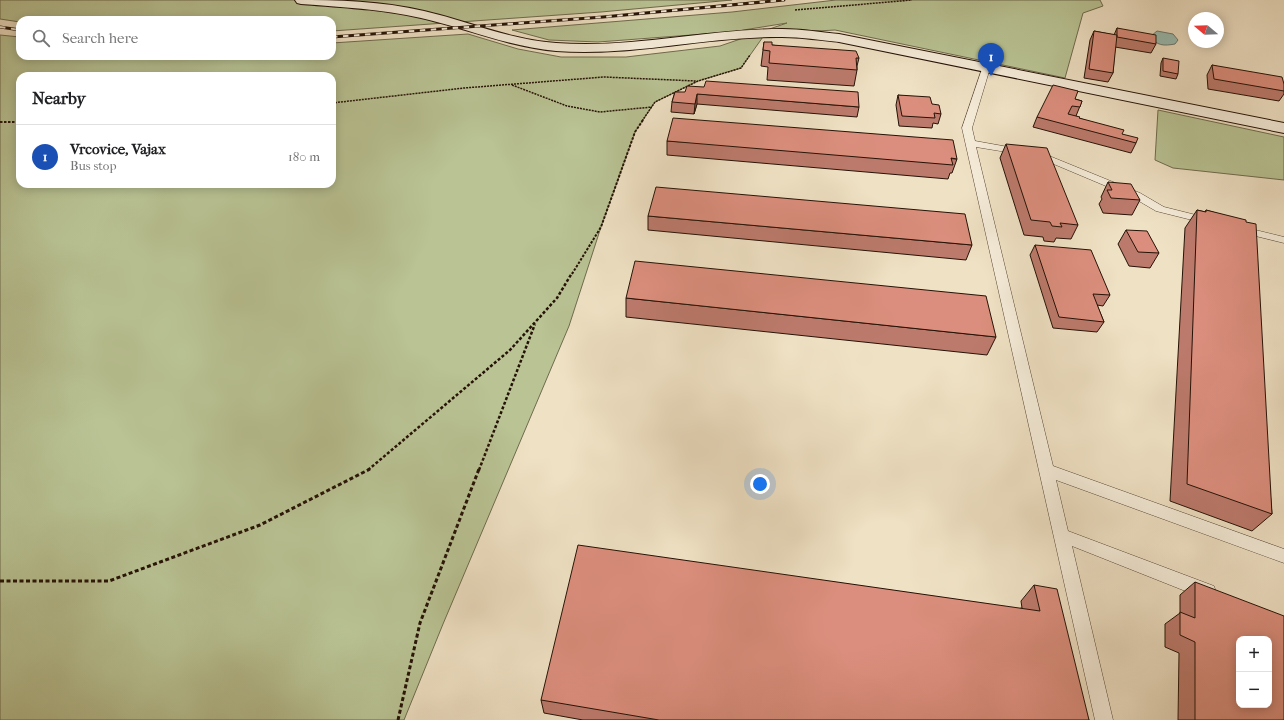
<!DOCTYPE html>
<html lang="en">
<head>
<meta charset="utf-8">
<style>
  body { margin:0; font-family:"IM FELL French Canon",serif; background:#f2f2f2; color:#202124 }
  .controls { position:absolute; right:12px; bottom:12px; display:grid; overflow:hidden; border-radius:8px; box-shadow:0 2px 10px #0003 }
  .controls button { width:36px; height:36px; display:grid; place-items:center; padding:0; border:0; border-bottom:1px solid #e0e0e0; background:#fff; color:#202124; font:20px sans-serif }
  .compass { position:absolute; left:1188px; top:12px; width:36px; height:36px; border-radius:50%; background:#fff; box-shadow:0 2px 10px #0003; rotate:289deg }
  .you { position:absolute; left:760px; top:484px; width:14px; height:14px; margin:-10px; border:3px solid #fff; border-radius:50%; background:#1a73e8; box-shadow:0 0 0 6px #1a73e833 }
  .badge { display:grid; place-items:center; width:26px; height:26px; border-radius:50%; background:#0b8043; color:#fff; font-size:13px; font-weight:700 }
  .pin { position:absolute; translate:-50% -33px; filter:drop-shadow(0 1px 2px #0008) }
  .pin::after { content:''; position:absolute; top:21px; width:14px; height:12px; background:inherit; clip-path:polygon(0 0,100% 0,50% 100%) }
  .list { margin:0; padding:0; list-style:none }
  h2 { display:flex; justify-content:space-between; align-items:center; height:52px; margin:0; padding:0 16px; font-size:17px }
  h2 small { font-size:13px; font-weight:400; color:#757577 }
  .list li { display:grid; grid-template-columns:26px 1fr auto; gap:12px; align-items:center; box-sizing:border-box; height:64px; padding:0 16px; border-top:1px solid #e0e0e0 }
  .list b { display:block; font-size:15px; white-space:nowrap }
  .list p { margin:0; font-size:13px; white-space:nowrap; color:#757577 }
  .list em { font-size:13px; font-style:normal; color:#757577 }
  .icon { flex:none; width:22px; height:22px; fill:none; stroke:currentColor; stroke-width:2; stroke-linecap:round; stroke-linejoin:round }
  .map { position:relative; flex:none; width:1284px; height:720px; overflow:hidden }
  .search { position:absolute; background:#fff; box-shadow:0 2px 10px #0003; left:16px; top:16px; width:320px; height:44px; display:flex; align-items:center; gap:10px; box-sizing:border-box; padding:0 14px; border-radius:12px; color:#757577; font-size:15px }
  .panel { position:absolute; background:#fff; box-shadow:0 2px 10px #0003; left:16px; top:72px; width:320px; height:116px; border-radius:12px }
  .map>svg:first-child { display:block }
  .green { fill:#b9c394; stroke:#6f6a4d; fill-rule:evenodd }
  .water { fill:#9abeb4; stroke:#6b796e }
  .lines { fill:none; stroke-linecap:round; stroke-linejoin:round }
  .lane-casing { stroke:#584636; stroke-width:1 }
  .secondary-casing { stroke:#251206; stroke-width:2 }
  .path-far3 { stroke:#251206; stroke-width:1.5; stroke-dasharray:2 1; stroke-linecap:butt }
  .path-far2 { stroke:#251206; stroke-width:2; stroke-dasharray:2.5 1.5; stroke-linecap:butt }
  .path-far1 { stroke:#251206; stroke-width:2.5; stroke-dasharray:3 2; stroke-linecap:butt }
  .path { stroke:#251206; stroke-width:3; stroke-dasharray:4 2.5; stroke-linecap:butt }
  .lane { fill:#f5ecd9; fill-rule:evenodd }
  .secondary { fill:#f5ecd9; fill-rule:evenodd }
  .rail-casing { stroke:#251206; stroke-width:3 }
  .rail { stroke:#f5ecd9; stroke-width:2; stroke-dasharray:5.5; stroke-linecap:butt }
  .wall { fill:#bc7a6c; stroke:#251206 }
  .shaded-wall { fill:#996358; stroke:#251206 }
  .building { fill:#db8e7d; stroke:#251206; fill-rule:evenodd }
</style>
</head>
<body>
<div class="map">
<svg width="1284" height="720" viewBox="0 0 1284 720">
  <rect width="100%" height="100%" fill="#efe1c4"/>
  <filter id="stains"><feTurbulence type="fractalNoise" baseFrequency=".005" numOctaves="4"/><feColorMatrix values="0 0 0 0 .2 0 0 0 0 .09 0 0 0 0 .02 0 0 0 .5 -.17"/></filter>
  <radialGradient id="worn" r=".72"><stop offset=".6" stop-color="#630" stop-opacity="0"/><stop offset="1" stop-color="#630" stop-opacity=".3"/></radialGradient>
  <path class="green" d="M0 0H732L601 12 332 31V20H20V22L0 19Z
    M836 0H1100L1103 6 1083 13 1065 78 835 30 765 34 741 68 698 81 655 102 635 132 601 227 569 326 443 624 404 720H0V35L20 37V56H332V43L468 34 518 49 561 57H626L720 46 787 23 731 32 598 42 549 40 512 30 732 12ZM20 76H332V184H20Z
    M1158 110 1284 137V180L1173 168 1155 160Z"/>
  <path class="water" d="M1157 31 1173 34 1178 40 1175 44C1164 46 1156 46 1151 36Z"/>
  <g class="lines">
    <defs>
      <path id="lane" d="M983 66H989L990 68 972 128 975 141 1042 153 1140 193 1164 207 1212 219 1213 221 1208 224 1156 211 1132 197 1037 157 976 147 1053 466 1284 549V563L1056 480 1068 531 1214 586 1216 592 1214 598 1208 600 1072 546 1113 720H1095L962 128Z
        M1239 226 1284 237V243L1235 231 1234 229Z"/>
      <path id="secondary" d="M295 0C338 0 382 1 424 11 468 21 510 40 556 43 632 49 706 29 782 29 801 29 820 32 839 34L1284 123V133L839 42C820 40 801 37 782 37 706 36 632 57 556 51 509 47 466 28 421 18 382 9 341 7 301 4L297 3Z"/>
    </defs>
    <use href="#lane" class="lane-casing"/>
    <use href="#secondary" class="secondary-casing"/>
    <path class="path-far3" d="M795 10 912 0
      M512 85 567 106 600 112 652 107
      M332 103 464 88 604 77 696 81
      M642 121 655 102 698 81 741 68 750 55"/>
    <path class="path-far2" d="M0 122H20
      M572 274 601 227 635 132 643 120"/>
    <path class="path-far1" d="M368 470 510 350 557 298 572 273
      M479 470 535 324"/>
    <path class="path" d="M0 581H109L260 525 370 469
      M398 720 420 623 479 469"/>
    <use href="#lane" class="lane"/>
    <use href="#secondary" class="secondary"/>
    <defs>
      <path id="rail" d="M0 27 20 30
        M332 37 603 17 784 0"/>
    </defs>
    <use href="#rail" class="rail-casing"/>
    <use href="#rail" class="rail"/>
  </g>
  <path class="wall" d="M1117 28 1156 44 1151 53 1115 47 1113 73 1108 82 1084 78 1090 40 1094 31 1114 35Z
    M764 42 772 45 859 58 857 66V70L854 86 767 80 768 67 761 66Z
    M1163 58 1178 74 1176 79 1160 76 1161 63Z
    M1212 65 1284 84V94L1279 101 1208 89 1207 75Z
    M675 92 859 107 857 117 697 104 694 114 671 112 672 102Z
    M898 95 932 104 941 114 938 124 933 123 932 128 899 126 896 105Z
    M1075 99 1082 101 1076 116 1079 118 1122 134 1136 143 1131 153 1033 127 1037 117Z
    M667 141 957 159 952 173H950L948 179 667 155Z
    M1006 144 1078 225 1071 239 1056 238 1054 242 1044 241 1043 237 1024 235 1000 158Z
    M1108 182 1140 200 1132 215 1103 213 1099 204 1102 199 1101 197Z
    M1197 210 1205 212 1206 210 1246 222 1272 514 1252 531 1170 501 1185 228Z
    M648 216 972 245 966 260 648 230Z
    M1126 230 1159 253 1150 268 1129 266 1118 244Z
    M1035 245 1110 295 1103 306 1097 305 1104 322 1097 332 1053 328 1030 255Z
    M626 298 996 337 987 355 626 317Z
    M1195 582 1284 720H1178L1179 653 1165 647V624L1180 613V595Z
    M1034 585 1089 720H583L544 713 541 700 1022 608 1021 601Z"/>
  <path class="shaded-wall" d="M697 94V104L694 114 695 104Z"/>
  <path class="building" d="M1117 28 1156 35V44L1117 37Z
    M1094 31 1117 35 1113 73 1089 69Z
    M764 42H772V45L856 51 859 58H856L857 70 769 63 770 51 763 50Z
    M1163 58 1179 61 1178 74 1163 71Z
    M1212 65 1282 77 1284 84V91L1214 79Z
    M706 81 858 92 859 107 697 94 695 104 672 102 675 92H685L687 86 704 87Z
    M1053 85 1078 91 1075 99 1082 101 1080 107 1072 106 1068 114 1080 117 1079 118 1124 130 1122 134 1138 138 1136 143 1037 117Z
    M898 95 930 97 932 104 939 105 941 114 934 113 935 118 902 116Z
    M673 118 953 140 957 159 951 158 953 165 667 141Z
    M1006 144 1047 148 1078 225 1060 223 1062 227 1052 226 1050 222 1031 220Z
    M1108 182 1131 184 1140 200 1111 198 1107 190H1112Z
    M656 187 965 214 972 245 648 216Z
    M1197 210 1206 212V210L1246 220V222L1256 224 1272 514 1187 484Z
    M1126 230 1147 231 1159 253 1138 252Z
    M1035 245 1091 250 1110 295 1093 294 1104 322 1059 317Z
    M635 261 986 296 996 337 626 298Z
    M578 545 1040 611 1034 585 1057 589 1089 720H659L541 700Z
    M1195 582 1284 616V720H1195V642L1180 635V612L1195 618ZM1239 639H1269V705H1239Z"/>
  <rect width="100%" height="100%" filter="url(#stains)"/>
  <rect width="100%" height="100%" fill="url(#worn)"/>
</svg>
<div class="controls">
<button>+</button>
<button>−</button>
</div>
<svg class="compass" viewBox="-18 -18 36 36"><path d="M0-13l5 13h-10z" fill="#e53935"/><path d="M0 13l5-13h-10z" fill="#757577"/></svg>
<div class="you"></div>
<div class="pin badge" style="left:991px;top:76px;background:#1a4fb4">1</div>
<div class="search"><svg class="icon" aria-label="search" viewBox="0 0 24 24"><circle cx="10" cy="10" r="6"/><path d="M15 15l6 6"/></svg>Search here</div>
<section class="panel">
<h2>Nearby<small></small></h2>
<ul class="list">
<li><span class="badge" style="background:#1a4fb4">1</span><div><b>Vrcovice, Vajax</b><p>Bus stop</p></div><em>180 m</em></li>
</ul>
</section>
</div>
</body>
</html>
